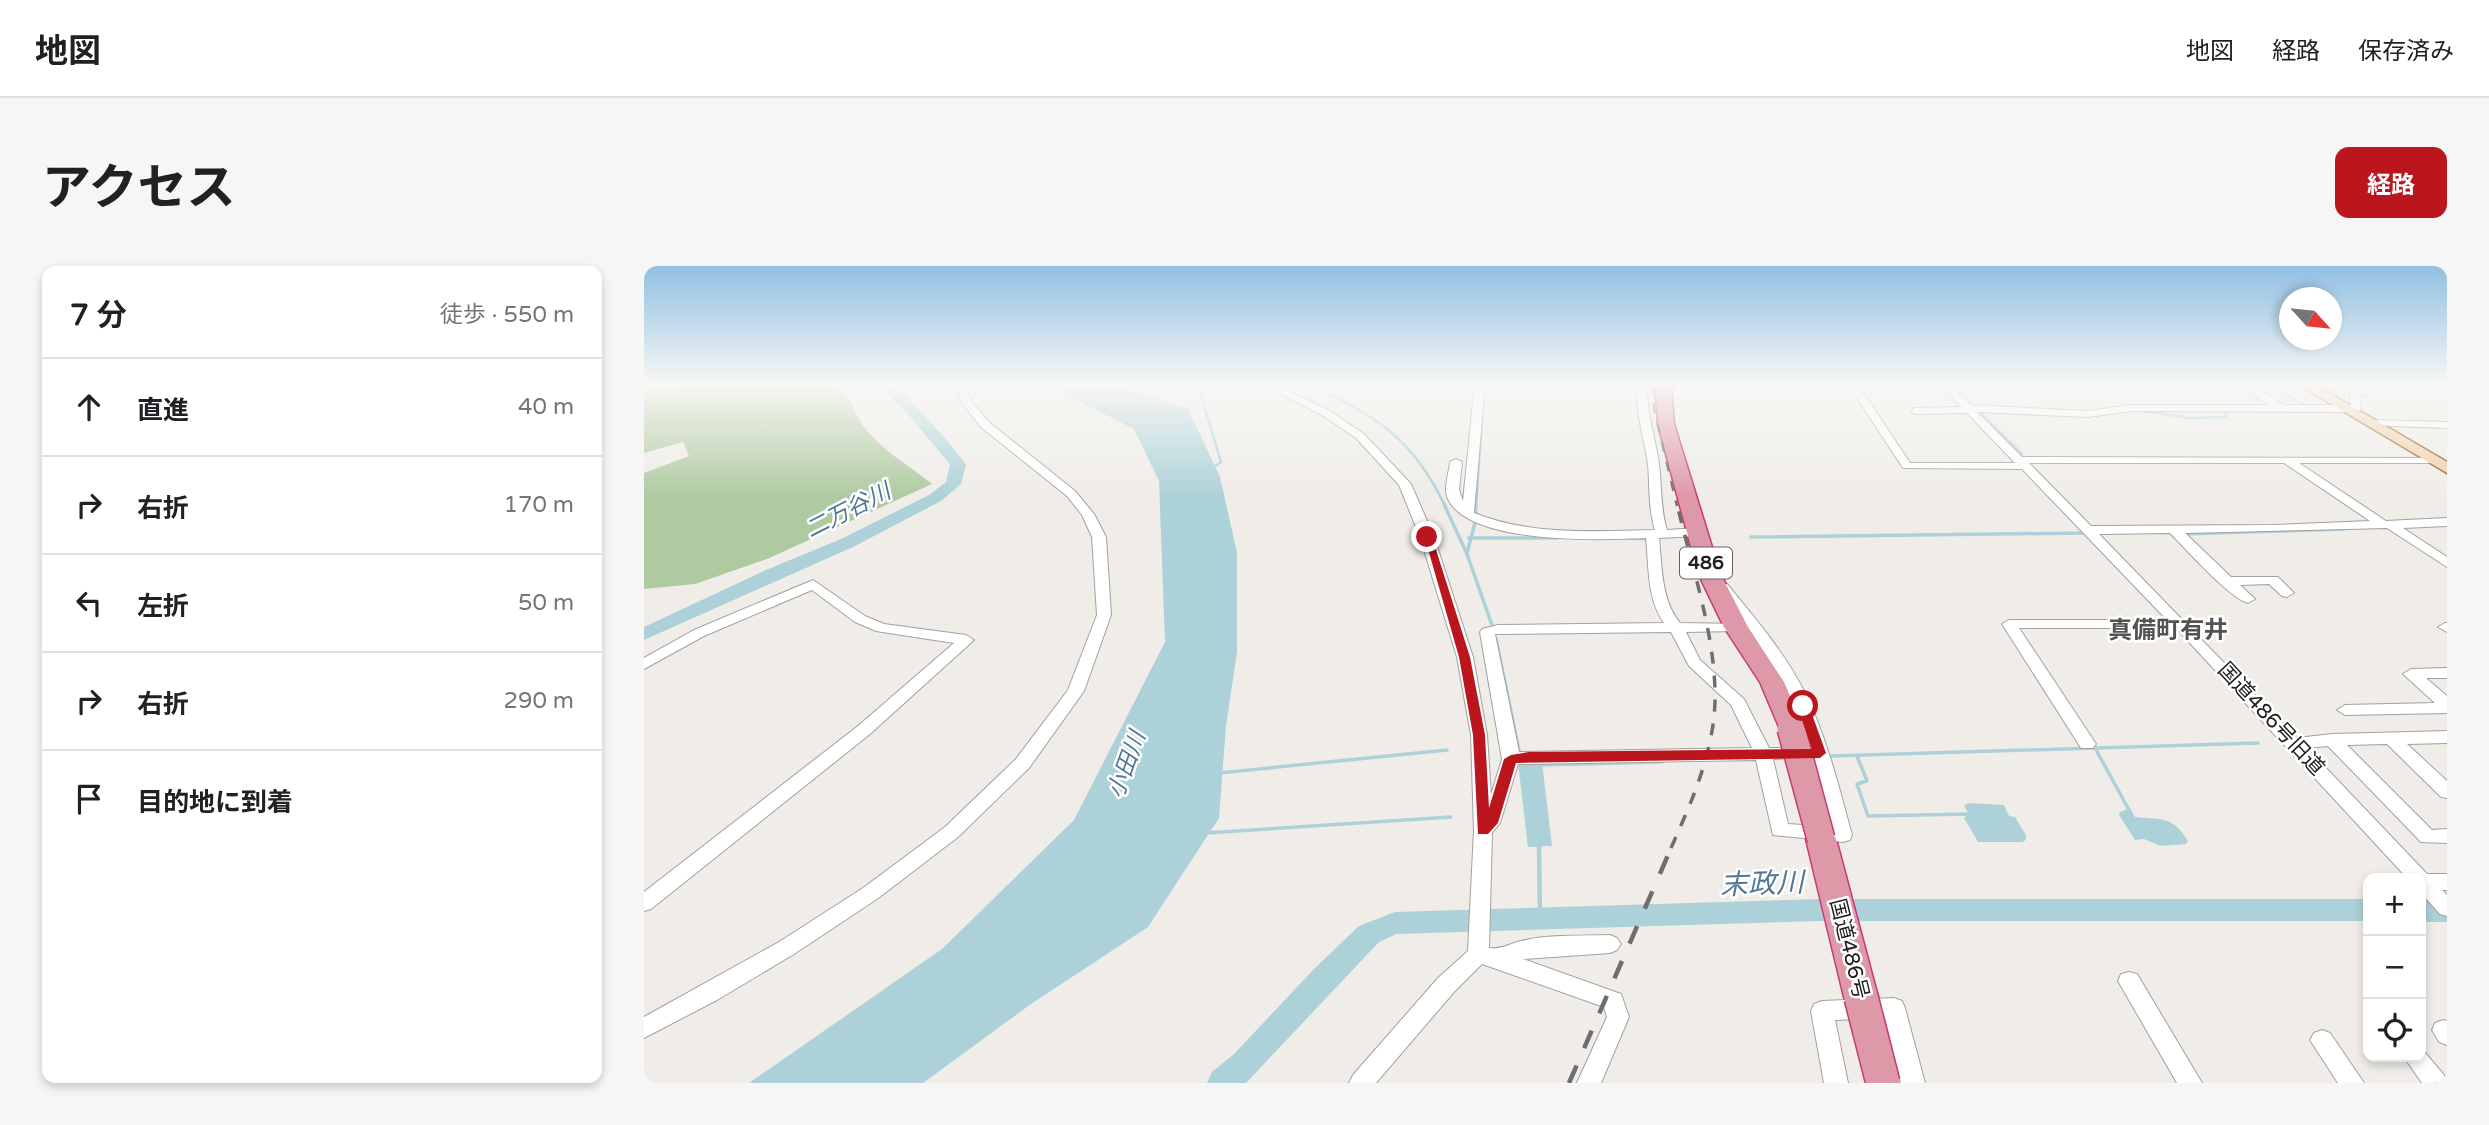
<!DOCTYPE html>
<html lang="ja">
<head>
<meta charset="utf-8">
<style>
  body { margin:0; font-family:"Varela Round","Noto Sans JP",sans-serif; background:#f6f6f6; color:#202124 }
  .controls { position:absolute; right:21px; bottom:21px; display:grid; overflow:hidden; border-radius:14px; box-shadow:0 4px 10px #0003 }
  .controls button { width:63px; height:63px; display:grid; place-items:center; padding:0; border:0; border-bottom:2px solid #e0e0e0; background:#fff; color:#202124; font:35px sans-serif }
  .compass { position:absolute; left:1635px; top:21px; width:63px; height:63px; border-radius:50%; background:#fff; box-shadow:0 4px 10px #0003; rotate:117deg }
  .stop { position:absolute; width:21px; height:21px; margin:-16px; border:5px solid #bb161e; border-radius:50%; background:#fff }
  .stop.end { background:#bb161e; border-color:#fff; box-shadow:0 2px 7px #0008 }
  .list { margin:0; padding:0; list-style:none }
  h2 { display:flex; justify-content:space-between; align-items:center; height:91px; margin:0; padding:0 28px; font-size:30px }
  h2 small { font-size:23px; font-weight:400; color:#757577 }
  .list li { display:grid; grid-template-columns:46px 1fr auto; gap:21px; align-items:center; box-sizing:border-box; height:98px; padding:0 28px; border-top:2px solid #e0e0e0 }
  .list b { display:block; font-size:26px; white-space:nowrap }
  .list em { font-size:23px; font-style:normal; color:#757577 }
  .icon { flex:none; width:38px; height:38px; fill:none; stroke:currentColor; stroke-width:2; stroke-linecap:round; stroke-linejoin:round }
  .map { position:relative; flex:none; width:1803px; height:817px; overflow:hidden; border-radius:14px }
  header { display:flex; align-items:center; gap:42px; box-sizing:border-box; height:98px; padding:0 35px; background:#fff; border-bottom:2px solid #e0e0e0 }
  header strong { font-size:33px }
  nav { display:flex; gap:38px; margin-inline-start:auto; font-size:24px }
  .intro { display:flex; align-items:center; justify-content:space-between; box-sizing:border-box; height:168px; padding:0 42px }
  h1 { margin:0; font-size:49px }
  .button { padding:18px 32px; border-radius:14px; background:#bb161e; color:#fff; font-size:24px; font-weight:700 }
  main { display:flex; gap:42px; padding:0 42px }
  aside { flex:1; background:#fff; border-radius:14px; box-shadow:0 4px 10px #0003 }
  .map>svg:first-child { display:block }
  .forest { fill:#afcaa1 }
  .water { fill:#add1d8 }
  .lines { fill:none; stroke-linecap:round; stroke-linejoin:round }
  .stream-far2 { stroke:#add1d8; stroke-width:2.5 }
  .stream-far1 { stroke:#add1d8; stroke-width:3.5 }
  .stream { stroke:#add1d8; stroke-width:4.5 }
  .river { fill:#add1d8; fill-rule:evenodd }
  .minor-casing { stroke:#a1a1a1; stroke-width:2 }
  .major-casing { stroke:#8c5d11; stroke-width:3 }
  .highway-casing { stroke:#c83a72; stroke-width:3 }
  .minor { fill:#fff; fill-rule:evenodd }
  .major { fill:#f2d0aa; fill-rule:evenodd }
  .highway { fill:#de99a9; fill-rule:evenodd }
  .rail-far2 { stroke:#6e6e6e; stroke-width:2.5; stroke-dasharray:10 10; stroke-linecap:butt }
  .rail-far1 { stroke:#6e6e6e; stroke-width:3.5; stroke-dasharray:12 12; stroke-linecap:butt }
  .rail { stroke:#6e6e6e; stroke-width:4.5; stroke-dasharray:19 19; stroke-linecap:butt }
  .highway-bridge-far1-casing { stroke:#c83a72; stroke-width:30; stroke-linecap:butt }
  .highway-bridge-casing { stroke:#c83a72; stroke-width:36; stroke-linecap:butt }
  .highway-bridge-far1 { stroke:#de99a9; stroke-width:27 }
  .highway-bridge { stroke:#de99a9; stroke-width:33 }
  .route { fill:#bb161e }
  .labels { text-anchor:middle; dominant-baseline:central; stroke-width:5; stroke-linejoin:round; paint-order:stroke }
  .shield { fill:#fff; stroke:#636363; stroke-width:2 }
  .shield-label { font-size:19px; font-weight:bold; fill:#202020 }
  .street-label { font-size:21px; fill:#202020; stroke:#fff }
  .water-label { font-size:23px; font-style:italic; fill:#4f7797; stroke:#fff }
  .quarter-label { font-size:24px; font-weight:bold; fill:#535353; stroke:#fff }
  .near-water-label { font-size:28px; font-style:italic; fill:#4f7797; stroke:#fff }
</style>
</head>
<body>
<header>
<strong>地図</strong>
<nav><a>地図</a><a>経路</a><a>保存済み</a></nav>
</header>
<div class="intro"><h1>アクセス</h1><a class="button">経路</a></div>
<main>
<aside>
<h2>7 分<small>徒歩 · 550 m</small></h2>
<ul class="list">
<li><svg class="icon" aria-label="ahead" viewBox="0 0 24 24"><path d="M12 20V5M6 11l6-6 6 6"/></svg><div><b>直進</b></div><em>40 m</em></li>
<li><svg class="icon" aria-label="right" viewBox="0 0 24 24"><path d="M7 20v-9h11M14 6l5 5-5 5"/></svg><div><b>右折</b></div><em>170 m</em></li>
<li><svg class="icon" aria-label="left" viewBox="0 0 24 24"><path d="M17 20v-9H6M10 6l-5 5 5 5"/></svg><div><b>左折</b></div><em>50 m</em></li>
<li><svg class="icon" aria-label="right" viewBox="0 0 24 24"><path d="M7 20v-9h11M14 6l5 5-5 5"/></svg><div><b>右折</b></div><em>290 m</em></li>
<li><svg class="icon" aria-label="arrive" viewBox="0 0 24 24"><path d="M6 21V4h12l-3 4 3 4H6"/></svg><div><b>目的地に到着</b></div></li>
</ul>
</aside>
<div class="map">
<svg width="1803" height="817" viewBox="0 0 1803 817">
  <rect width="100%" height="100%" fill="#f0ede8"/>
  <path class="forest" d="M96 117C122 117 170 115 193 124 209 131 210 146 218 158 233 181 266 200 288 218L123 293 51 318 0 323V207L45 190 39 176 0 187V125Z"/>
  <path class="water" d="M408 117H464L544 143 576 211 593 287V386L582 460 575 552 504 661 387 738 279 817H105L298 683 430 554 521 376 515 215 490 163 428 132Z
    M898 496 908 580 884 581 874 497Z
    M1324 537 1360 539 1365 550 1371 551 1382 569V574L1378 576H1334L1320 552 1325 548 1320 540Z
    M1486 542 1491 551C1519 554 1529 550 1544 575L1542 578 1517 580 1500 573 1491 574 1475 549 1476 546Z"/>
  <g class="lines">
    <path class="stream-far2" d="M553 117 577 196 569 202
      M662 117C730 149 768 170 801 240
      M1620 117 1661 139
      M839 131 842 117
      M1493 144 1546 152 1582 151V145
      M1335 145 1378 188
      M832 240 839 139"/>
    <path class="stream-far1" d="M800 238 823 288 849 362
      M1539 268 1700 263
      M1107 271 1441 267
      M825 272H913
      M987 272 1004 273
      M823 287 831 257 832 238
      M852 373 876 489
      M1451 482 1485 544
      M1188 490 1614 477
      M1213 490 1223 515 1213 518 1224 550 1326 548
      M897 499 1018 496
      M575 507 803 484
      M561 567 807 551
      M895 579V582"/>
    <path class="stream" d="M895 580 896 652"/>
    <path class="river" d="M232 117H247C274 142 301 169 322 199L317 218 297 235 209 281 0 374V361L122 304 197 273 285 229 302 216 306 199 304 196 262 146Z
      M1176 633H1724V655H1176L753 668 735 676 602 817H563L568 806 590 788 670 703 715 660 751 646Z
      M1777 634H1803V656H1777Z"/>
    <defs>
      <path id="minor" d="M309 117H319L330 139 346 157 431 225 450 248 462 271 467 349 440 425 385 502 314 571 233 633 150 688 73 734 0 772V751L135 676 219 622 301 561 372 493 424 424 453 349 448 271 438 249 423 230 338 162 320 140Z
        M615 117H628L686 145 720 168 767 218 790 271 829 391 843 469 847 529 858 493 836 366 838 363 854 359 1020 357C1003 333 1005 301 1002 272 958 274 826 279 804 233 799 223 805 207 806 196L812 193 818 196 815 224 819 235 831 117H841L830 247C888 270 950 265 1011 264 1004 242 1006 220 1004 198 1000 171 991 145 993 117H1003C1002 145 1011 170 1015 198 1018 220 1016 242 1023 264L1053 262 1059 266 1053 270 1015 272C1018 300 1017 334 1036 357L1097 358 1099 361 1092 365 1042 366 1056 394 1100 433 1125 482H1166C1144 414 1112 377 1071 321L1073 318H1083C1111 352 1141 387 1161 427 1183 472 1195 521 1208 569L1206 574 1199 576 1129 569 1112 494 874 498 856 557 848 567 845 682C856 684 865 678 877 675 906 668 937 670 966 669L973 672 977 678 973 684 966 687 879 693 977 728 985 751 957 817H933L963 751 960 741 838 698 810 726 732 817H705L709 809 794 712 824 685 830 564 827 469 813 391 776 271 755 219 712 172 678 149ZM1027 366 1045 400 1087 439 1108 482 875 486 851 368ZM1168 491 1187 561 1144 558 1129 493Z
        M1203 117H1213L1266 197H1371L1323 147 1271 148 1266 145 1271 142 1317 141 1294 117H1304L1327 139 1444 145 1487 139H1625L1591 117H1603L1640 139H1707L1706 126 1723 121 1727 117H1737L1731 125 1715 130 1717 144 1702 146 1487 145 1444 151 1333 146 1378 191 1793 192 1795 194 1789 197H1655L1742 255 1803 252V260L1759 262 1803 291V301L1743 262 1541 267 1587 311H1634L1650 327 1643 331 1638 330 1625 318 1596 319 1611 333 1604 337C1585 332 1542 283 1526 267L1455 268 1653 472 1688 468 1803 465V477L1763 478 1803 515V532L1797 531 1743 478 1703 479 1788 564 1803 563V577L1777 576 1684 480 1663 482 1783 608H1803V624H1798L1803 629V650L1796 648 1777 627V612H1763L1532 362H1375L1452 478 1449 482H1437L1358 358 1365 354H1523L1378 203 1259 202ZM1640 197 1726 255 1629 259 1447 260 1385 197Z
        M1658 117H1693L1698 120 1693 123 1662 121Z
        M1727 154 1803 156V162L1723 159V155Z
        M169 314 221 350 240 358 322 369 330 374 226 468 7 643 0 645V626L214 460 310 377 232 365 211 356 168 324 60 370 0 403V392L50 364Z
        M1801 357H1803V366L1794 361Z
        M1803 402V412H1782L1803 430V447L1701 449 1693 444 1701 439 1791 437 1759 408 1767 403Z
        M1485 706 1493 708 1558 817H1533L1474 715 1477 708Z
        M1250 732 1258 735 1261 742 1281 817H1257L1241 752 1191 754 1204 817H1180L1167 745 1170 738 1178 735Z
        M1799 754 1803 755V779L1795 776 1788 764 1791 757Z
        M1678 764 1686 767 1720 817H1694L1666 774 1670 767Z
        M1777 782 1800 809 1803 817H1778L1760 791H1777Z"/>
      <path id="major" d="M1652 117H1668L1803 196V207Z"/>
      <path id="highway" d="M1011 117H1027L1030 158 1076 307 1104 361 1140 416 1160 462 1156 468 1147 471 1138 468 1116 416 1080 361 1054 307 1014 158Z
        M1177 562 1187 565 1192 573 1234 731 1229 742 1217 746 1205 742 1200 731 1162 573 1167 565Z"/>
    </defs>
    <use href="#minor" class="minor-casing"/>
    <use href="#major" class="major-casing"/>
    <use href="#highway" class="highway-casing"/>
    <use href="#minor" class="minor"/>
    <use href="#major" class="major"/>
    <use href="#highway" class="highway"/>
    <path class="rail-far2" d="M1009 117 1010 143 1033 240"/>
    <path class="rail-far1" d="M1027 582C1044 544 1061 506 1068 465 1081 395 1049 307 1033 238"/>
    <path class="rail" d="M925 817 1028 580"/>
    <defs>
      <path id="highway-bridge-far1" d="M1147 462 1177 573"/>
      <path id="highway-bridge" d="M1217 731 1239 817"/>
    </defs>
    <use href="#highway-bridge-far1" class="highway-bridge-far1-casing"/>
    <use href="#highway-bridge" class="highway-bridge-casing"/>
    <use href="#highway-bridge-far1" class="highway-bridge-far1"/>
    <use href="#highway-bridge" class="highway-bridge"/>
  </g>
  <linearGradient id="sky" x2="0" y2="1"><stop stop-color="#90c0e2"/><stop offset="0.51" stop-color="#f8f7f5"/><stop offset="1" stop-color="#f8f7f5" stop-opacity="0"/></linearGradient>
  <rect width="1803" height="231" fill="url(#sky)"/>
  <path class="route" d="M780 269 788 271 826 391 841 469 845 542 860 493 867 489 885 486 1168 483 1153 440 1159 436 1165 440 1182 487 1176 492 872 497 854 557 844 568H834L829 469 815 391Z"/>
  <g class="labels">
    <rect class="shield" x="1036" y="281.5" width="52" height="31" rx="5"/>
    <g class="shield-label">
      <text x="1062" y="297">486</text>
    </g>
    <g class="street-label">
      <text transform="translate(1627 453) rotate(47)">国道486号旧道</text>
      <text transform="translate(1205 683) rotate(76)">国道486号</text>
    </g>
    <g class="water-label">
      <text transform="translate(204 245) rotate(-27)">二万谷川</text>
      <text transform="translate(483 499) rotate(-70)">小田川</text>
    </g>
    <g class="quarter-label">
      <text x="1524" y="364">真備町有井</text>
    </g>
    <g class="near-water-label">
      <text transform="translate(1118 618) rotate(-2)">末政川</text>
    </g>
  </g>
</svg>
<div class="controls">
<button>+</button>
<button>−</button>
<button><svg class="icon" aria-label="locate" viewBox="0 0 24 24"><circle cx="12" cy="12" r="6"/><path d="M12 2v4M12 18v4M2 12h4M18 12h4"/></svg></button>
</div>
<svg class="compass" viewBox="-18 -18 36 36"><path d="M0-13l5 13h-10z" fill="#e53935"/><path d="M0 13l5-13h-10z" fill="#757577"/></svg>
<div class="stop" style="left:1159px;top:440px"></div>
<div class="stop end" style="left:783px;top:271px"></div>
</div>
</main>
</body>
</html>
